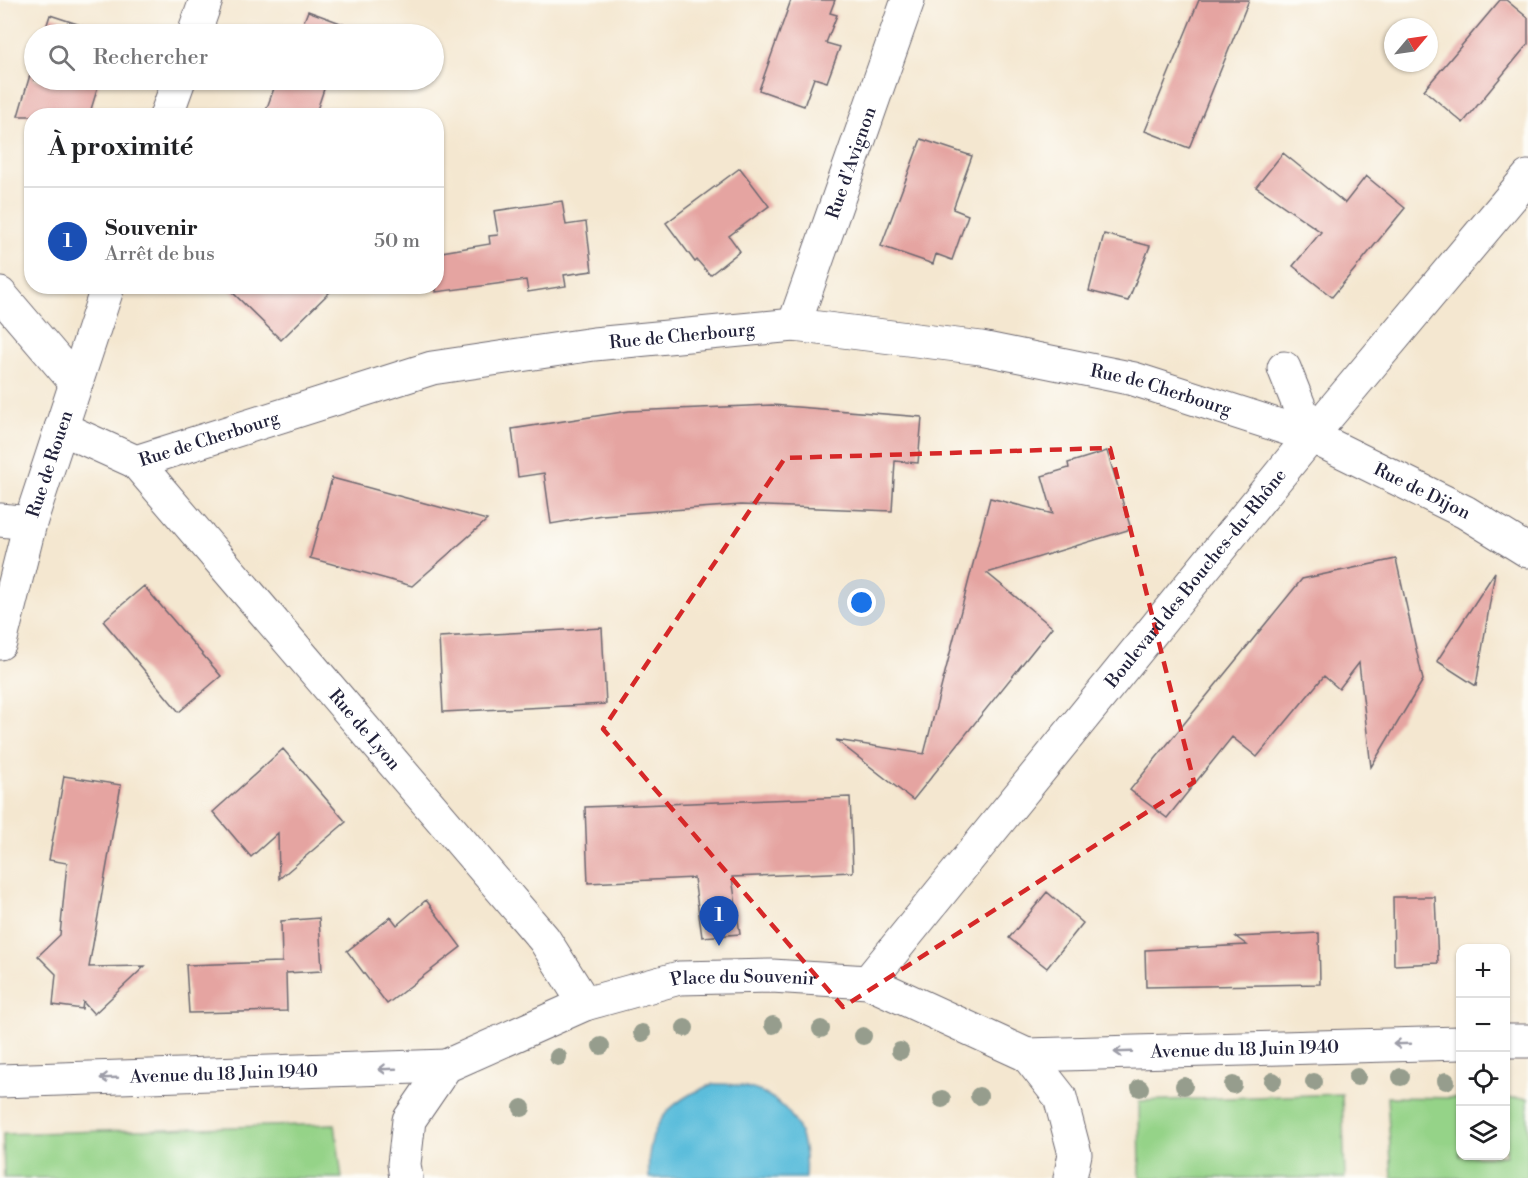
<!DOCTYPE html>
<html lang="fr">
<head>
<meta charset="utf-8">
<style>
  body { margin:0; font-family:"Libre Bodoni",serif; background:#f2f2f2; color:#202124 }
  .controls { position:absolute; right:18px; bottom:18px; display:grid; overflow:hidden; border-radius:12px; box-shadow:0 2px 4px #0004 }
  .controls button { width:54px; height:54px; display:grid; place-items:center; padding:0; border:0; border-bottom:2px solid #e0e0e0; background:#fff; color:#202124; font:30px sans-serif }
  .compass { position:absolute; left:1384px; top:18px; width:54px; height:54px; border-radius:50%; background:#fff; box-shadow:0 2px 4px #0004; rotate:61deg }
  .you { position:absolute; left:862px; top:603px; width:21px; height:21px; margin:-15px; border:4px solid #fff; border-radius:50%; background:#1a73e8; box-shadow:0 0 0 9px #1a73e833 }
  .badge { display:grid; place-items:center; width:39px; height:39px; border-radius:50%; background:#b5179e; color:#fff; font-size:20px; font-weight:700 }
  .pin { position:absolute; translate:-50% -50px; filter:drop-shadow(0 2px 3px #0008) }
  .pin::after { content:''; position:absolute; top:32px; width:21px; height:18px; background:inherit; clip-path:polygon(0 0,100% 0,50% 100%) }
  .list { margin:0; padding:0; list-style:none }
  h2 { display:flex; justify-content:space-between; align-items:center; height:78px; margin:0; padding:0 24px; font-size:26px }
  h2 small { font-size:20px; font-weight:400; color:#757577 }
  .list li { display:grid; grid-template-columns:39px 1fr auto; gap:18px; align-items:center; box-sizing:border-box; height:108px; padding:0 24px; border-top:2px solid #e0e0e0 }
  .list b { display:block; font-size:22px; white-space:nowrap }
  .list p { margin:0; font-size:20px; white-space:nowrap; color:#757577 }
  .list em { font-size:20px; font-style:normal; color:#757577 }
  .icon { flex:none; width:33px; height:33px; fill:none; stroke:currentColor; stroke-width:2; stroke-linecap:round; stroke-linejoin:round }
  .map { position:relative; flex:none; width:1528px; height:1178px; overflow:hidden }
  .search { position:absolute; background:#fff; box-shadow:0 2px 4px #0004; left:24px; top:24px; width:420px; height:66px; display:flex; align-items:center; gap:15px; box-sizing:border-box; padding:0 21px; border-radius:33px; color:#757577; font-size:22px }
  .panel { position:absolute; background:#fff; box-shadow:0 2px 4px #0004; left:24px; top:108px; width:420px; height:186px; border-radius:24px }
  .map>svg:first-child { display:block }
  .green { fill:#95d388; stroke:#5c7a62; stroke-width:1.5 }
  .water { fill:#5cbddb; stroke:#3f708b; stroke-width:1.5 }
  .building { fill:#e5a4a1 }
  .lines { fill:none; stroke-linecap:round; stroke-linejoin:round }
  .minor-casing { stroke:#6c676f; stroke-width:35 }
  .minor { stroke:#fff; stroke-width:33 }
  .tree { fill:#969d8d }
  .oneway { stroke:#9c9ca7 }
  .marked { fill:none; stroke:#d62828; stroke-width:4.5; stroke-dasharray:12 8; stroke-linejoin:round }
  .labels { text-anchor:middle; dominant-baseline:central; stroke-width:6; stroke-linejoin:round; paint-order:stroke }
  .street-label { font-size:18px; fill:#22223b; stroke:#fdfcf7 }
</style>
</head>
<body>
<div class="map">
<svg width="1528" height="1178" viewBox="0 0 1528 1178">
  <rect width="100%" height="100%" fill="#fdfcf7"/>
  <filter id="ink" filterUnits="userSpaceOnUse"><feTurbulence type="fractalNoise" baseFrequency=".0167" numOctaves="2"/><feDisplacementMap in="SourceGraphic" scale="12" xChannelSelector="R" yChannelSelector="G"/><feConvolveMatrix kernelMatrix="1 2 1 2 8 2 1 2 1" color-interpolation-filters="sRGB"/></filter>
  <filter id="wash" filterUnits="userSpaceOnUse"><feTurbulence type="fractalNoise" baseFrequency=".008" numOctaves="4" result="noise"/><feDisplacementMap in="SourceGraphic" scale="24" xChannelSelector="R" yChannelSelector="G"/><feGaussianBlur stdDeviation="1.35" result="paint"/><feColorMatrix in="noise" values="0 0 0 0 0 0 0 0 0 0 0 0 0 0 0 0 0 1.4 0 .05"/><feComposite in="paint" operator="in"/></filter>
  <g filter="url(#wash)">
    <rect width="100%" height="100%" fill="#f4e7d0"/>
    <path class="green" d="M1342 1094 1345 1178H1140L1139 1101Z
      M1387 1097 1460 1098V1156H1506V1098H1528V1178H1392Z
      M335 1124 342 1178H4L3 1134Z"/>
    <path class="water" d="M714 1084C775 1083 810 1117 805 1178H649C645 1127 667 1100 714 1084Z"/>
    <g id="blocks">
      <path class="building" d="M791 0H835L830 13 837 15 826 43 840 47 827 82 814 78 804 106 759 90Z
        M1199 0H1249L1189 148 1145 131Z
        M1500 0H1506L1528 18V44L1463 123 1424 90Z
        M308 11 343 24 339 34H299Z
        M50 15 108 34H44Z
        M34 61V80H100L89 116H18Z
        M277 80H327L315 116H264Z
        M921 139 972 156 953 209 968 215 952 260 936 254 933 264 881 246Z
        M1283 153 1345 203 1366 176 1405 208 1332 297 1293 266 1321 232 1256 187Z
        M740 168 769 206 729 236 740 251 710 275 697 260 695 262 666 223Z
        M562 201 566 225 586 222 592 271 564 275 566 286 528 292 526 280 436 292V253L490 244 489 236 498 235 494 211Z
        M1104 234 1150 246 1128 301 1089 291Z
        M226 286H336L281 340Z
        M772 405 922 417 918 463 895 461 892 511 741 505 602 515 551 524 544 473 518 477 512 429 629 411Z
        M1107 451 1131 529 987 573 1052 627 913 800 836 740 924 754 990 498 1053 514 1042 476 1069 468 1068 463Z
        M332 478 362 486 487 520 412 586 310 558Z
        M1396 559 1423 680 1371 767 1359 663 1339 689 1324 676 1257 757 1232 737 1167 818 1130 790 1302 579Z
        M1495 572 1476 686 1437 661Z
        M144 586 221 676 179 712 103 621Z
        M602 628 606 704 443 712 439 637Z
        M283 749 346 822 279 879 278 833 251 857 213 812Z
        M64 776 121 785 89 967 145 966 94 1014 83 1002 82 1009 53 1005 56 974 38 956 60 935 67 863 49 860Z
        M850 797 853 872 732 877 740 934 702 937 694 878 588 883 585 807Z
        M1047 892 1083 923 1047 968 1009 938Z
        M1393 897H1435L1438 963 1394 965Z
        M426 900 461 947 387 1004 347 951 391 917 397 925Z
        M319 918 322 971 286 973 287 1011 189 1013 186 965 282 962 281 921Z
        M1319 933 1320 984 1146 987 1145 950 1247 945 1236 937Z"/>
    </g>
  </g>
  <g filter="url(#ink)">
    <use href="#blocks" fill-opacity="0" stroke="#6c676f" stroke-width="1.5"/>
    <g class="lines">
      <defs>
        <g id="minor">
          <path d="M194 34 206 0"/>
          <path d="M166 116 179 80"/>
          <path d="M0 294 76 383"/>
          <path id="s1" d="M794 325 908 0"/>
          <path d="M1284 368 1311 436"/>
          <path id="s2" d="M61 428 136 462 432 368 594 344 794 325 981 348 1134 379 1311 436 1465 512 1528 551"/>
          <path id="s3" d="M136 462 544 939 585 1004"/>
          <path d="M0 520 30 523"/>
          <path id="s4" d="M0 643 30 523 108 286"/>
          <path id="s5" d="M868 982 1311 436 1528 177"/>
          <path d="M1506 1041H1528"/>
          <path id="s6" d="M1027 1055 1460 1043"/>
          <path id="s7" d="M0 1081 446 1066"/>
          <path id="s8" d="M406 1178 404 1164 409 1120 446 1066 585 1004 679 978 772 976 868 982 1027 1055 1060 1097 1075 1154 1070 1178"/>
        </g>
      </defs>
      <use href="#minor" class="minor-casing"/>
      <use href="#minor" class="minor"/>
    </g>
    <g class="tree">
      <circle cx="773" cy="1025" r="9"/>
      <circle cx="685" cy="1028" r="9"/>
      <circle cx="821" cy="1029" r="9"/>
      <circle cx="642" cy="1033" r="9"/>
      <circle cx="863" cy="1036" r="9"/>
      <circle cx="601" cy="1046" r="9"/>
      <circle cx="900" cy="1051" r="9"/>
      <circle cx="558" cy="1057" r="9"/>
      <circle cx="1357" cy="1077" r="9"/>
      <circle cx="1401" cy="1077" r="9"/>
      <circle cx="1273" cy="1081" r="9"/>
      <circle cx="1446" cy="1081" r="9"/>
      <circle cx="1314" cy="1082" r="9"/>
      <circle cx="1233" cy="1085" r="9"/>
      <circle cx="1184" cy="1086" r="9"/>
      <circle cx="1140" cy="1088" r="9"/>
      <circle cx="979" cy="1096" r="9"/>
      <circle cx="942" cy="1099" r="9"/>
      <circle cx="522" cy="1108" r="9"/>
    </g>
    <defs><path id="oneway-shaft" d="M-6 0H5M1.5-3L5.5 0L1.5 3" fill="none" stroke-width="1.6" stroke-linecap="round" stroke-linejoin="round" transform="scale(1.5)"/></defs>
    <g class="oneway">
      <use href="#oneway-shaft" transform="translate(1402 1044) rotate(178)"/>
      <use href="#oneway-shaft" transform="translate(1123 1052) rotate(178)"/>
      <use href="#oneway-shaft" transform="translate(387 1069) rotate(178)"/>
      <use href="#oneway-shaft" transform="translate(109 1078) rotate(178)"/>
    </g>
  </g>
  <path class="marked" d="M1110 448 1194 782 843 1007 603 729 785 458Z"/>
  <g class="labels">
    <g class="street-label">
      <text stroke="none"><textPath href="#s1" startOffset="172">Rue d'Avignon</textPath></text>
      <text stroke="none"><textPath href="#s2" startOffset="645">Rue de Cherbourg</textPath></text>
      <text stroke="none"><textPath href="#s2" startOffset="1131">Rue de Cherbourg</textPath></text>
      <text stroke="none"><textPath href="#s2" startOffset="159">Rue de Cherbourg</textPath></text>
      <text stroke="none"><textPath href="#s4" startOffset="186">Rue de Rouen</textPath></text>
      <text stroke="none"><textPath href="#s2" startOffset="1412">Rue de Dijon</textPath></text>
      <text stroke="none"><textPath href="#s5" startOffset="520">Boulevard des Bouches-du-Rhône</textPath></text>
      <text stroke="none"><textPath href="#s3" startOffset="352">Rue de Lyon</textPath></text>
      <text stroke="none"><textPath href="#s8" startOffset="438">Place du Souvenir</textPath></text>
      <text stroke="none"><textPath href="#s6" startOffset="218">Avenue du 18 Juin 1940</textPath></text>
      <text stroke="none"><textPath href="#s7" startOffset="224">Avenue du 18 Juin 1940</textPath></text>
    </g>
  </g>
</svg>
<div class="controls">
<button>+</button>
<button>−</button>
<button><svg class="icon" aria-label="locate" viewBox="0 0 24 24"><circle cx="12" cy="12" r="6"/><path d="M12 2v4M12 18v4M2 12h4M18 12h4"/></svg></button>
<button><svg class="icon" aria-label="layers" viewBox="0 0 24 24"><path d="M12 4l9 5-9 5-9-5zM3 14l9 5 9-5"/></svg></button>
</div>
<svg class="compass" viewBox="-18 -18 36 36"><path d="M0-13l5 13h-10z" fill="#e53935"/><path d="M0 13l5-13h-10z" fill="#757577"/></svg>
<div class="you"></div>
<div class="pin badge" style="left:719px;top:946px;background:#1a4fb4">1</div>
<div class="search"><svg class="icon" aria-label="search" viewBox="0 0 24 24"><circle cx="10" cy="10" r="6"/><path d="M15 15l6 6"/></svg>Rechercher</div>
<section class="panel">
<h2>À proximité<small></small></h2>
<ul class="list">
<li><span class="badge" style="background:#1a4fb4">1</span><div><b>Souvenir</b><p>Arrêt de bus</p></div><em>50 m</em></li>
</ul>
</section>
</div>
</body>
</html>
